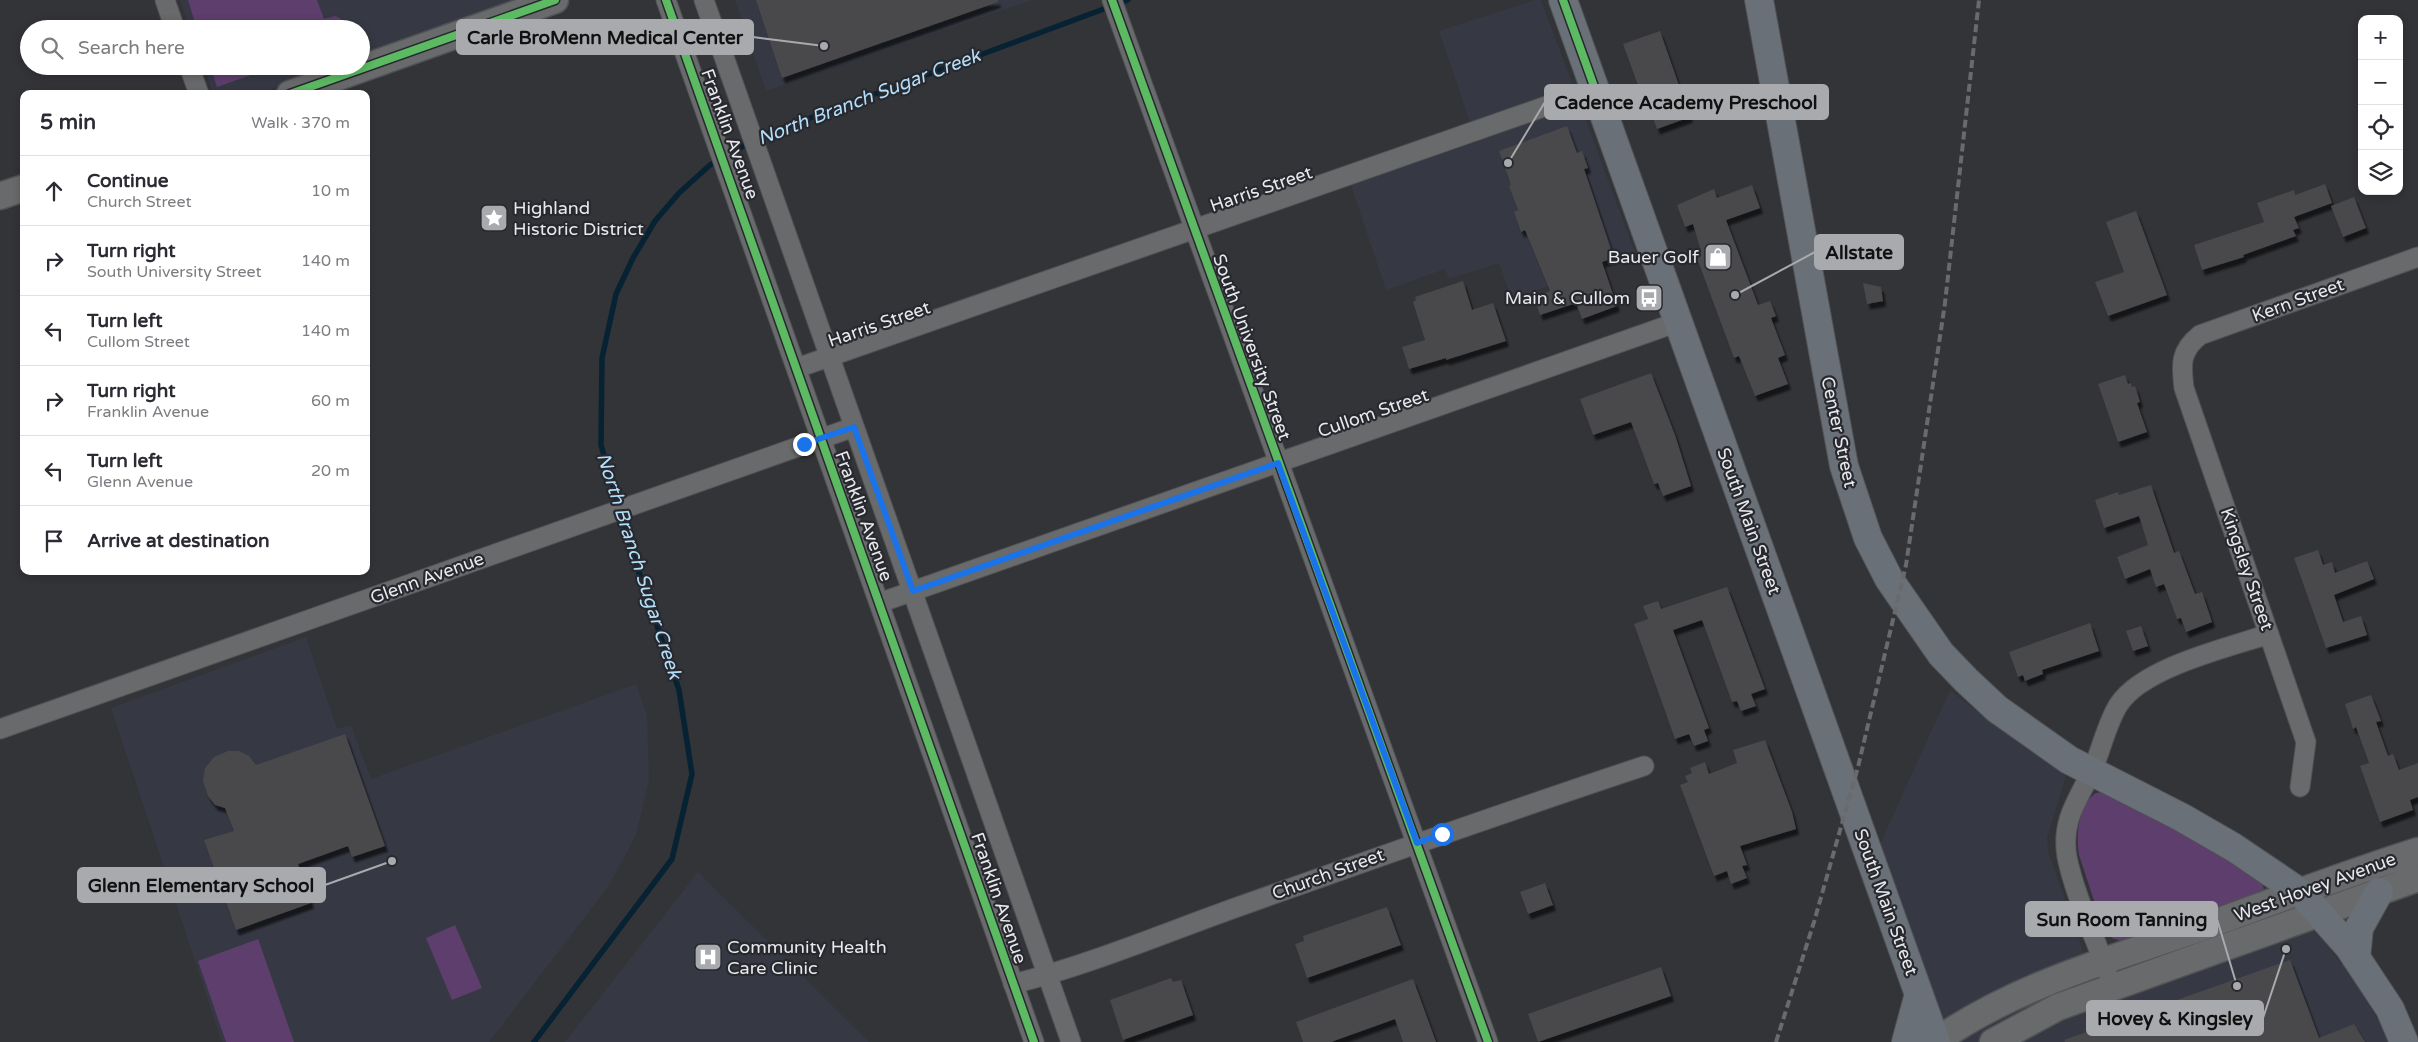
<!DOCTYPE html>
<html lang="en">
<head>
<meta charset="utf-8">
<style>
  body { margin:0; font-family:"Varela Round",sans-serif; background:#f2f2f3; color:#2b2b33 }
  .controls { position:absolute; right:15px; top:15px; display:grid; overflow:hidden; border-radius:10px; box-shadow:0 2px 8px #0003 }
  .controls button { width:45px; height:45px; display:grid; place-items:center; padding:0; border:0; border-bottom:1px solid #e1e1e2; background:#fff; color:#2b2b33; font:25px sans-serif }
  .stop { position:absolute; width:15px; height:15px; margin:-11px; border:4px solid #1a73e8; border-radius:50%; background:#fff }
  .stop.end { background:#1a73e8; border-color:#fff; box-shadow:0 1px 5px #0008 }
  .list { margin:0; padding:0; list-style:none }
  h2 { display:flex; justify-content:space-between; align-items:center; height:65px; margin:0; padding:0 20px; font-size:21px }
  h2 small { font-size:16px; font-weight:400; color:#7c7c81 }
  .list li { display:grid; grid-template-columns:32px 1fr auto; gap:15px; align-items:center; box-sizing:border-box; height:70px; padding:0 20px; border-top:1px solid #e1e1e2 }
  .list b { display:block; font-size:19px; white-space:nowrap }
  .list p { margin:0; font-size:16px; white-space:nowrap; color:#7c7c81 }
  .list em { font-size:16px; font-style:normal; color:#7c7c81 }
  .icon { flex:none; width:28px; height:28px; fill:none; stroke:currentColor; stroke-width:2; stroke-linecap:round; stroke-linejoin:round }
  .map { position:relative; flex:none; width:2418px; height:1042px; overflow:hidden }
  .search { position:absolute; background:#fff; box-shadow:0 2px 8px #0003; left:20px; top:20px; width:350px; height:55px; display:flex; align-items:center; gap:12px; box-sizing:border-box; padding:0 18px; border-radius:28px; color:#7c7c81; font-size:19px }
  .panel { position:absolute; background:#fff; box-shadow:0 2px 8px #0003; left:20px; top:90px; width:350px; height:485px; border-radius:10px }
  .map>svg:first-child { display:block }
  .built { fill:#363944 }
  .green { fill:#5d3e6d }
  .lines { fill:none; stroke-linecap:round; stroke-linejoin:round }
  .stream { stroke:#072333; stroke-width:5.5 }
  .building { fill:#48484c; filter:url(#shadow) }
  .street-casing { stroke:#515255; stroke-width:21 }
  .secondary-casing { stroke:#515255; stroke-width:29 }
  .primary-casing { stroke:#515255; stroke-width:30 }
  .street { stroke:#696a6c; stroke-width:19 }
  .secondary { stroke:#696a6c; stroke-width:26 }
  .primary { stroke:#6a7077; stroke-width:28 }
  .rail { stroke:#696a6d; stroke-width:4; stroke-dasharray:8 4; stroke-linecap:butt }
  .cycleway-casing { stroke:#28292f; stroke-width:11 }
  .cycleway { stroke:#5cba63; stroke-width:8 }
  .route { stroke:#1a73e8; stroke-width:6 }
  .labels { text-anchor:middle; dominant-baseline:central; stroke-width:4.5; stroke-linejoin:round; paint-order:stroke }
  .street-label { font-size:18px; fill:#e8e9ed; stroke:#28292f }
  .poi-label { font-size:18px; fill:#e8e9ed; stroke:#28292f; text-anchor:start }
  .water-label { font-size:19px; font-style:italic; fill:#b4dffb; stroke:#28292f }
  .leader { fill:none; stroke:#a9aaae; stroke-width:2 }
  .callout-dot { fill:#a9aaae; stroke:#28292f; stroke-width:2 }
  .callout { fill:#a9aaae; stroke:#a9aaae; stroke-width:2 }
  .callout-label { font-size:19px; text-anchor:middle; font-weight:bold; fill:#111 }
</style>
</head>
<body>
<div class="map">
<svg width="2418" height="1042" viewBox="0 0 2418 1042">
  <defs>
    <filter id="shadow"><feDropShadow dx="3" dy="5.5" stdDeviation="1" flood-color="#0009"/></filter>
  </defs>
  <rect width="100%" height="100%" fill="#333438"/>
  <path class="built" d="M180 0H519L361 57V29H190Z
    M735 0H1032L766 91Z
    M1535 0H1541L1636 255 1512 299 1499 263 1449 279 1445 269 1386 290 1351 185 1477 142 1439 31Z
    M204 66H334L258 94H213Z
    M306 637 337 729 351 725 371 779 636 684 647 716 649 780 636 835 608 887 489 1042H222L111 708Z
    M1950 690 1990 722 2066 776 2047 838 2048 852 2079 937 2096 1004 2312 930 2321 938 2355 981 2391 1042H1951L1880 844Z
    M698 872 869 1042H565Z"/>
  <path class="green" d="M188 0H317L324 19 335 16 340 18 346 29H197Z
    M210 66H277L217 87Z
    M2102 792 2225 855 2262 882 2264 890 2262 893 2124 942 2112 938 2103 928 2079 855C2076 835 2078 805 2096 793Z
    M455 925 482 988 452 1000 426 938Z
    M258 939 262 950 294 1042H226L198 961Z"/>
  <g class="lines">
    <path class="stream" d="M534 1042 672 859 692 774 679 690 633 555 601 445 602 358 616 294 633 258 655 221 679 193 710 165 759 137 1128 0"/>
  </g>
  <path class="building" d="M756 0H998V2L782 78Z
    M1660 31 1690 117 1657 129 1651 112 1648 113 1623 44Z
    M1567 126 1577 153 1582 151 1588 168 1584 169 1614 258 1602 262 1617 306 1582 319 1576 303 1540 315 1534 297 1550 291 1525 230 1521 232 1514 212 1518 210 1509 186 1511 185 1499 151Z
    M2325 184 2332 203 2294 217 2299 228 2293 230 2296 236 2243 255 2244 257 2202 270 2194 245 2264 222 2257 203 2294 190 2295 195Z
    M1752 185 1760 208 1726 220 1758 305 1770 301 1776 316 1771 318 1785 355 1778 358 1788 384 1755 396 1739 356 1734 358 1695 253 1701 251 1693 224 1685 227 1677 205 1714 189 1717 198Z
    M2354 197 2366 228 2343 237 2331 206Z
    M2136 211 2167 295 2108 316 2095 282 2124 272 2106 222Z
    M1463 281 1472 310 1493 303 1506 341 1446 360V358L1409 369 1402 347 1425 340 1413 302 1416 300 1415 297Z
    M1863 283 1881 287 1883 301 1867 304Z
    M1651 373 1675 435 1691 486 1663 496 1658 483 1654 484 1631 422 1593 435 1580 399Z
    M2125 375 2128 384 2131 383 2132 387 2135 386 2140 402 2137 403 2147 432 2118 442 2098 384Z
    M2151 485 2174 553 2179 551 2195 594 2202 592 2212 622 2186 632 2181 618 2177 619 2164 584 2156 587 2150 569 2125 579 2117 557 2148 545 2139 516 2104 528 2095 500 2118 492 2119 495Z
    M2318 550 2323 565 2332 562 2335 573 2367 561 2374 579 2334 595 2343 622 2361 616 2367 635 2326 648 2294 558Z
    M1727 587 1765 689 1751 694 1756 706 1741 711 1737 701 1732 702 1702 620 1673 630 1709 728 1704 730 1708 741 1694 746 1689 734 1675 739 1634 624 1648 619 1643 606 1658 601 1661 609Z
    M2090 623 2099 651 2042 670 2043 674 2025 681 2023 675 2018 677 2009 652Z
    M2141 626 2148 646 2133 651 2126 631Z
    M2371 695 2381 721 2376 722 2388 756 2393 754 2399 770 2418 763V797L2410 800 2413 810 2380 822 2360 766 2369 763 2356 727 2353 729 2345 704Z
    M345 734 385 846 352 857 348 846 298 864 311 903 236 930 204 840 234 831 225 808 215 805 208 796 203 781 205 768 214 757 228 751H239L249 756 256 765Z
    M1765 740 1792 812 1796 829 1740 846 1747 865 1742 866 1747 878 1731 884 1727 871 1714 876 1680 785 1688 782 1685 776 1692 773 1690 768 1705 762 1709 774 1737 763 1733 750Z
    M1545 883 1553 905 1528 914 1520 892Z
    M1387 907 1401 945 1307 978 1295 944 1304 941 1303 936Z
    M2290 960 2319 1038 2354 1024 2365 1042H2065L2064 1040Z
    M1661 967 1671 996 1538 1042 1528 1014Z
    M1171 978 1173 982 1181 980 1193 1015 1123 1040 1110 1000Z
    M1413 979 1436 1042H1403L1395 1019 1331 1042H1303L1296 1022Z"/>
  <g class="lines">
    <defs>
      <path id="street" d="M165 0 175 29
        M666 0 1034 1042
        M704 0 1071 1042
        M1112 0 1488 1042
        M189 66 199 94
        M797 368 1595 89
        M879 603 1678 322
        M0 729 854 427
        M2300 787 2306 742 2184 388C2181 364 2180 351 2200 335L2418 257
        M2107 972C2094 934 2075 896 2067 857 2061 821 2077 801 2092 771 2101 751 2107 722 2119 704 2144 667 2227 648 2269 634
        M1013 984C1093 964 1169 931 1246 904 1378 857 1511 810 1644 766"/>
      <path id="secondary" d="M290 94 555 0
        M0 196 24 188
        M1935 1042C2011 988 2105 961 2192 931 2267 904 2342 875 2418 851
        M1993 1042 2058 1007 2418 878"/>
      <path id="primary" d="M1563 0 1936 1042
        M1759 0 1844 466 1868 538 1889 579 1941 654 1966 680 1997 709 2069 760 2181 817 2233 847 2301 893 2349 947 2390 1009 2404 1042
        M2356 958 2359 928 2379 892
        M1906 1042 1919 994"/>
    </defs>
    <use href="#street" class="street-casing"/>
    <use href="#secondary" class="secondary-casing"/>
    <use href="#primary" class="primary-casing"/>
    <use href="#street" class="street"/>
    <use href="#secondary" class="secondary"/>
    <use href="#primary" class="primary"/>
    <path class="rail" d="M1776 1042 1814 922 1858 767 1906 565 1945 303 1979 0"/>
    <defs>
      <path id="cycleway" d="M666 0 1034 1042
        M1112 0 1488 1042
        M1563 0 1595 89
        M290 94 555 0"/>
    </defs>
    <use href="#cycleway" class="cycleway-casing"/>
    <use href="#cycleway" class="cycleway"/>
  </g>
  <g class="lines">
    <path class="route" d="M804 444 854 427 913 591 1278 463 1417 843 1442 834"/>
  </g>
  <defs>
    <symbol id="sight-square" viewBox="-11 -11 22 22"><rect x="-9" y="-9" width="18" height="18" rx="4" fill="#a9aaae" stroke="#28292f"/><path d="M0-6L1.8-2.2L6-1.7L2.9 1.2L3.7 5.4L0 3.3L-3.7 5.4L-2.9 1.2L-6-1.7L-1.8-2.2Z" fill="#fff"/></symbol>
    <symbol id="shop-square" viewBox="-11 -11 22 22"><rect x="-9" y="-9" width="18" height="18" rx="4" fill="#a9aaae" stroke="#28292f"/><path d="M-5-2.5h2.3a2.7 3.5 0 0 1 5.4 0H5L5.5 6h-11ZM-1.5-2.5h3a1.5 2.3 0 0 0-3 0Z" fill="#fff"/></symbol>
    <symbol id="bus-square" viewBox="-11 -11 22 22"><rect x="-9" y="-9" width="18" height="18" rx="4" fill="#a9aaae" stroke="#28292f"/><path d="M-5-6H5V4H4V6H2V4H-2V6H-4V4H-5ZM-3.5-4V0h7V-4ZM-3.5 1.2v1.5H-2V1.2ZM2 1.2v1.5H3.5V1.2Z" fill="#fff"/></symbol>
    <symbol id="hospital-square" viewBox="-11 -11 22 22"><rect x="-9" y="-9" width="18" height="18" rx="4" fill="#a9aaae" stroke="#28292f"/><path d="M-5-5h3v3.5h4V-5h3V5h-3V1.5h-4V5h-3Z" fill="#fff"/></symbol>
  </defs>
  <g fill-rule="evenodd">
    <use href="#sight-square" x="478" y="202" width="32" height="32"/>
    <use href="#shop-square" x="1702" y="241" width="32" height="32"/>
    <use href="#bus-square" x="1633" y="282" width="32" height="32"/>
    <use href="#hospital-square" x="692" y="941" width="32" height="32"/>
  </g>
  <g class="labels">
    <g class="street-label">
      <text transform="translate(730 134) rotate(70)">Franklin Avenue</text>
      <text transform="translate(1261 189) rotate(-19)">Harris Street</text>
      <text transform="translate(2298 300) rotate(-20)">Kern Street</text>
      <text transform="translate(879 324) rotate(-19)">Harris Street</text>
      <text transform="translate(1252 347) rotate(70)">South University Street</text>
      <text transform="translate(1373 413) rotate(-19)">Cullom Street</text>
      <text transform="translate(1839 432) rotate(78)">Center Street</text>
      <text transform="translate(864 516) rotate(70)">Franklin Avenue</text>
      <text transform="translate(1749 521) rotate(70)">South Main Street</text>
      <text transform="translate(2247 569) rotate(71)">Kingsley Street</text>
      <text transform="translate(427 578) rotate(-20)">Glenn Avenue</text>
      <text transform="translate(1328 874) rotate(-20)">Church Street</text>
      <text transform="translate(2315 887) rotate(-20)">West Hovey Avenue</text>
      <text transform="translate(999 898) rotate(71)">Franklin Avenue</text>
      <text transform="translate(1886 902) rotate(70)">South Main Street</text>
    </g>
    <g class="poi-label">
      <text x="513" y="208">Highland<tspan x="513" dy="21">Historic District</tspan></text>
      <text x="1699" y="257" text-anchor="end">Bauer Golf</text>
      <text x="1630" y="298" text-anchor="end">Main &amp; Cullom</text>
      <text x="727" y="947">Community Health<tspan x="727" dy="21">Care Clinic</tspan></text>
    </g>
    <g class="water-label">
      <text transform="translate(869 97) rotate(-21)">North Branch Sugar Creek</text>
      <text transform="translate(639 566) rotate(72)">North Branch Sugar Creek</text>
    </g>
  </g>
  <path class="leader" d="M824 46L753 37M1508 163L1545 102M1735 295L1815 252M392 861L325 885M2237 986L2217 919M2286 949L2263 1018"/>
  <g class="callout-dot">
    <circle cx="824" cy="46" r="5"/>
    <circle cx="1508" cy="163" r="5"/>
    <circle cx="1735" cy="295" r="5"/>
    <circle cx="392" cy="861" r="5"/>
    <circle cx="2237" cy="986" r="5"/>
    <circle cx="2286" cy="949" r="5"/>
  </g>
  <g class="callout">
    <rect x="457" y="20" width="296" height="34" rx="5"/>
    <rect x="1545" y="85" width="283" height="34" rx="5"/>
    <rect x="1815" y="235" width="88" height="34" rx="5"/>
    <rect x="78" y="868" width="247" height="34" rx="5"/>
    <rect x="2026" y="902" width="191" height="34" rx="5"/>
    <rect x="2087" y="1001" width="176" height="34" rx="5"/>
  </g>
  <g class="callout-label">
    <text x="605" y="44">Carle BroMenn Medical Center</text>
    <text x="1686" y="109">Cadence Academy Preschool</text>
    <text x="1859" y="259">Allstate</text>
    <text x="201" y="892">Glenn Elementary School</text>
    <text x="2122" y="926">Sun Room Tanning</text>
    <text x="2175" y="1025">Hovey &amp; Kingsley</text>
  </g>
</svg>
<div class="controls">
<button>+</button>
<button>−</button>
<button><svg class="icon" aria-label="locate" viewBox="0 0 24 24"><circle cx="12" cy="12" r="6"/><path d="M12 2v4M12 18v4M2 12h4M18 12h4"/></svg></button>
<button><svg class="icon" aria-label="layers" viewBox="0 0 24 24"><path d="M12 4l9 5-9 5-9-5zM3 14l9 5 9-5"/></svg></button>
</div>
<div class="stop" style="left:1442px;top:834px"></div>
<div class="stop end" style="left:804px;top:444px"></div>
<div class="search"><svg class="icon" aria-label="search" viewBox="0 0 24 24"><circle cx="10" cy="10" r="6"/><path d="M15 15l6 6"/></svg>Search here</div>
<section class="panel">
<h2>5 min<small>Walk · 370 m</small></h2>
<ul class="list">
<li><svg class="icon" aria-label="ahead" viewBox="0 0 24 24"><path d="M12 20V5M6 11l6-6 6 6"/></svg><div><b>Continue</b><p>Church Street</p></div><em>10 m</em></li>
<li><svg class="icon" aria-label="right" viewBox="0 0 24 24"><path d="M7 20v-9h11M14 6l5 5-5 5"/></svg><div><b>Turn right</b><p>South University Street</p></div><em>140 m</em></li>
<li><svg class="icon" aria-label="left" viewBox="0 0 24 24"><path d="M17 20v-9H6M10 6l-5 5 5 5"/></svg><div><b>Turn left</b><p>Cullom Street</p></div><em>140 m</em></li>
<li><svg class="icon" aria-label="right" viewBox="0 0 24 24"><path d="M7 20v-9h11M14 6l5 5-5 5"/></svg><div><b>Turn right</b><p>Franklin Avenue</p></div><em>60 m</em></li>
<li><svg class="icon" aria-label="left" viewBox="0 0 24 24"><path d="M17 20v-9H6M10 6l-5 5 5 5"/></svg><div><b>Turn left</b><p>Glenn Avenue</p></div><em>20 m</em></li>
<li><svg class="icon" aria-label="arrive" viewBox="0 0 24 24"><path d="M6 21V4h12l-3 4 3 4H6"/></svg><div><b>Arrive at destination</b></div></li>
</ul>
</section>
</div>
</body>
</html>
